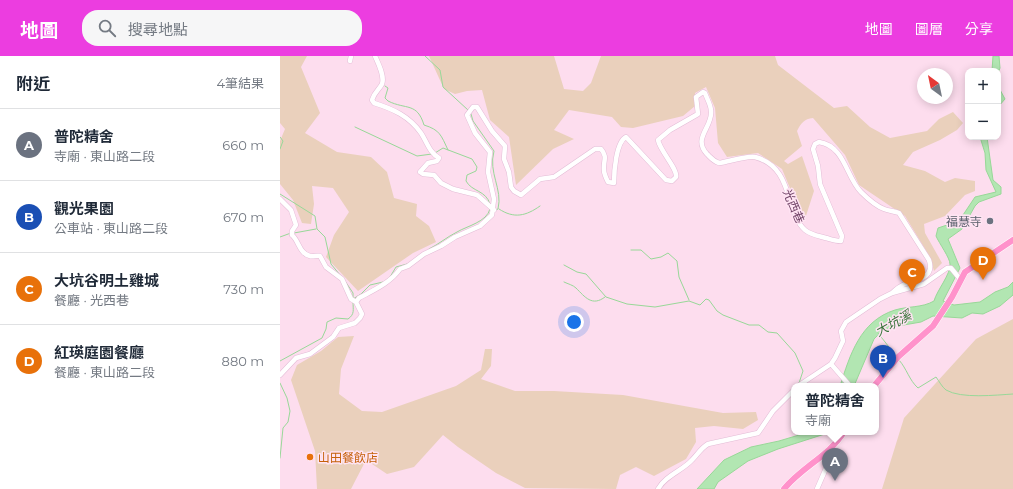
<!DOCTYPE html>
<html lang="zh-TW">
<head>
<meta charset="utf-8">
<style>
  body { margin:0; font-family:Montserrat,"Noto Sans TC",sans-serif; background:#f6f6f7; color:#1f2937 }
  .controls { position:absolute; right:12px; top:12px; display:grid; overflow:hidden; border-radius:8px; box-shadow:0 2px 10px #0003 }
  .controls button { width:36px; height:36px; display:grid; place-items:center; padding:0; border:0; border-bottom:1px solid #e0e1e3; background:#fff; color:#1f2937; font:20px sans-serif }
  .compass { position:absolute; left:637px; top:12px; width:36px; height:36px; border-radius:50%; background:#fff; box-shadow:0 2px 10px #0003; rotate:327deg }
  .you { position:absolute; left:294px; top:266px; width:14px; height:14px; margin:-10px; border:3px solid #fff; border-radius:50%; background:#1a73e8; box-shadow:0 0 0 6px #1a73e833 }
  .badge { display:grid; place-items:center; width:26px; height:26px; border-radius:50%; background:#ec3de0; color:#fff; font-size:13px; font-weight:700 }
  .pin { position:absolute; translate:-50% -33px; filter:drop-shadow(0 1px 2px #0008) }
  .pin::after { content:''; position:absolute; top:21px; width:14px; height:12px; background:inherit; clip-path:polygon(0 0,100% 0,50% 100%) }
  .popup { position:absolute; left:511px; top:327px; width:88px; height:52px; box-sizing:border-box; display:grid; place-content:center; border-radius:8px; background:#fff; filter:drop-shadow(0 1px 3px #0005); font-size:13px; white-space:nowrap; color:#747a83 }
  .popup b { font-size:15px; color:#1f2937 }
  .popup::after { content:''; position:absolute; left:50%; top:100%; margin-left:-8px; border:8px solid transparent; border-top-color:#fff }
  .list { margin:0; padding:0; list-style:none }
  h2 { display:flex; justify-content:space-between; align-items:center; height:52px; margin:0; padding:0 16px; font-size:17px }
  h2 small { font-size:13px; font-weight:400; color:#747a83 }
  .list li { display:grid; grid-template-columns:26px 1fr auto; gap:12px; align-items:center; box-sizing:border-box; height:72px; padding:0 16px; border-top:1px solid #e0e1e3 }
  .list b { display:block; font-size:15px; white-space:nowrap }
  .list p { margin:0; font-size:13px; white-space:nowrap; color:#747a83 }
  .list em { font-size:13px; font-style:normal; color:#747a83 }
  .icon { flex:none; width:22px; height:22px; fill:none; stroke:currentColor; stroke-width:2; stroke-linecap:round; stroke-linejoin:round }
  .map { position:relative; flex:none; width:733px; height:433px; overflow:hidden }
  header { display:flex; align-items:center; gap:24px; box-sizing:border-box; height:56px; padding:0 20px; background:#ec3de0; color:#fff }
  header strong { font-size:19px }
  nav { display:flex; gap:22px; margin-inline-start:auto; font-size:14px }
  .search { width:280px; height:36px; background:#f6f6f7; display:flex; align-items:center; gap:10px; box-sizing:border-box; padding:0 14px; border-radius:16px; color:#747a83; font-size:15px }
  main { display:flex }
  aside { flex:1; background:#fff }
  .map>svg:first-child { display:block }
  .green { fill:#ead0bc }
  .water { fill:#b2e6b2; stroke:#98d898 }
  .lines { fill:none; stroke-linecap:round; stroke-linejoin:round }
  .stream { stroke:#98d898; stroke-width:1 }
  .minor-casing { stroke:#e3bcd6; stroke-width:5.5 }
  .major-casing { stroke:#fff; stroke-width:7 }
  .minor { stroke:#fff; stroke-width:4.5 }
  .major { stroke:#ff92cb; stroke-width:6 }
  .worship-dot { fill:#6b7280; stroke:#ffe4f3; stroke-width:1.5 }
  .food-dot { fill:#e8710a; stroke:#ffe4f3; stroke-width:1.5 }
  .labels { text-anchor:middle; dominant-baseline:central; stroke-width:3; stroke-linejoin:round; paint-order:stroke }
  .street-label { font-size:12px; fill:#734569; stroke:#ffe4f3 }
  .worship-label { font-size:12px; fill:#5b616d; stroke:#ffe4f3; text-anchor:end }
  .food-label { font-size:12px; fill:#c56008; stroke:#ffe4f3; text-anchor:start }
  .water-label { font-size:13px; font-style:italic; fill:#377238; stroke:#ffe4f3 }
</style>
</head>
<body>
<header>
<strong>地圖</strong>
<div class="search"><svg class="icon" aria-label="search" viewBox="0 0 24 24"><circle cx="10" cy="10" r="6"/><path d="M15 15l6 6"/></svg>搜尋地點</div>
<nav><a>地圖</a><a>圖層</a><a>分享</a></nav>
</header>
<main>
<aside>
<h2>附近<small>4筆結果</small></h2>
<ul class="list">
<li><span class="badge" style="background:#6b7280">A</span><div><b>普陀精舍</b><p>寺廟 · 東山路二段</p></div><em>660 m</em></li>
<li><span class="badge" style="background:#1a4fb4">B</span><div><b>觀光果園</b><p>公車站 · 東山路二段</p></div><em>670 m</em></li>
<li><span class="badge" style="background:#e8710a">C</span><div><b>大坑谷明土雞城</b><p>餐廳 · 光西巷</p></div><em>730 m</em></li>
<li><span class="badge" style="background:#e8710a">D</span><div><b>紅瑛庭園餐廳</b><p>餐廳 · 東山路二段</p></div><em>880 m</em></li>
</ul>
</aside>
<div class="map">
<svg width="733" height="433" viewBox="0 0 733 433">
  <rect width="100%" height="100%" fill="#fdddee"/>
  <path class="green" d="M0 0H27L21 11 40 57 25 77 57 96 91 101 107 116 114 142 137 148 136 160 149 170 156 186 133 197 78 235 46 201 54 179 69 156 53 132 32 130 34 148 31 168 22 167 13 144 0 128V85L5 73 0 67Z
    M149 0H274L284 33 303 35 311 27 321 0H495L498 9 554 52 567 50 590 71 610 82 647 75 659 63 673 56 683 67 677 74 660 84 633 96 623 109 645 115 665 126 675 122 695 125V135L685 139 665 160 644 168 645 177 662 207 654 215 650 201 625 160 579 129 565 99 533 62C524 63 521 67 517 75L522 90 504 105 508 108 522 100 534 135 524 166 502 113 478 97 447 101 438 87 435 52 426 31 415 37V50L403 60 353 72 341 71 332 61 289 54 274 74 294 83 273 93 236 129 229 81 210 64 202 34 187 35 175 38 164 33Z
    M733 263V433H602L624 362 696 283Z
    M74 280 61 313 59 338 82 355 102 356 176 330 201 314 205 293H212L211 310 201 323 235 335H274L343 339 443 357 476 356 478 364 463 373 434 370 415 372 416 386 406 403 374 420 356 411 340 419 336 433 245 432 216 417 178 391 163 379 134 411 107 418 86 404 71 433H37L35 395 11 324 17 309 41 295 58 281Z"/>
  <path class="water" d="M713 0H719L720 12 718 17V15H712Z
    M718 30 725 43 718 51Z
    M700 81H707L713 124 721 131V138L699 146 695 150 682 173 668 183 680 212 663 245 674 249 700 246 715 236 728 231 733 226V239L720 250 703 258 692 257 682 262 653 260 641 266 618 270 602 275 594 283 574 330H560C570 299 580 265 615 254 628 250 642 252 654 245 657 234 671 218 670 208 670 202 659 187 656 180L658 172 679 165 695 141 716 136 706 114 705 97Z
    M529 376H551L498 393 468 405 438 426 434 433H417L444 404 471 391 499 385Z"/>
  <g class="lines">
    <path class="stream" d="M145 0 160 14 163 31 188 54
      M105 30 108 32 105 42 108 45C126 54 137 46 144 69 160 74 161 79 168 94
      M191 58 193 65 214 95C208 117 223 133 218 153L216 154
      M75 71 137 100 152 98
      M0 81 3 85 0 93
      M155 97 163 92 192 103 197 111 196 115 187 119 186 125C192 136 206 134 210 148
      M0 138 35 160 37 173 45 181 51 208 60 219
      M219 153C234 163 246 160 260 150
      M14 177 36 173
      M0 181 11 177
      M149 193C159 188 167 181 177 176 187 170 207 166 210 153
      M351 194H361L371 203 381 201 388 197 397 205 399 221 409 244
      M284 209 297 216 306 218 326 241 347 248 375 251 409 245 420 249 426 243 429 244 437 255 443 259 469 269H479L488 276 497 277 515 297 523 315 519 327
      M110 221 116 211 127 208
      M65 225 73 237V243
      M284 226C288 228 293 229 296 232 305 241 312 251 325 241
      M73 243 81 238 90 229 103 226
      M598 277 616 300
      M619 304C627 313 629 324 638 332L656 321C659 325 662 331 666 334 681 343 716 339 733 338
      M0 305 42 282 46 273 47 266 56 262 68 263C75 258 73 254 73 246
      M0 327 7 342 10 355 8 366 3 372 0 402"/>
    <defs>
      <path id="minor" d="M95 0C98 7 105 20 102 28 99 34 95 35 92 44L94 47C113 53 129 60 141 77 147 86 149 96 159 102L157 105 148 107 140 116 143 118 154 119 161 127 173 133 197 139 214 154
        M70 5 71 0
        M0 143 11 154 16 169 12 175V179
        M13 180C19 186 20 198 30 200 33 201 37 199 40 200L46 211 62 223 71 243 76 246
        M551 308 570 330
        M0 319 16 302 30 298 53 281 59 272 75 267 80 262 82 258 76 246 79 242C94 234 110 227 120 213L128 210 144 198 161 190 175 181 200 170 212 159 214 143 208 116 210 96 195 77 187 59 193 51H197L212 75 225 90 224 103 229 116 231 131 234 135 241 139 260 123 274 121 315 93H321C328 101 323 105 324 114 324 118 326 122 328 126L334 127C334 116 336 86 346 81L386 124 392 125 396 121C398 113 380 95 378 84L390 74 418 58 416 41 423 36 425 37C427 43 431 49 431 55 433 71 412 82 427 98 431 102 433 105 439 107 448 106 468 99 475 101 514 111 505 157 525 174 531 179 539 180 546 182 550 183 555 185 561 185L562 180 540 128 538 110 533 93 535 88 539 86C565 90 566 121 581 136 587 142 596 150 604 153 609 155 614 155 619 157L649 204C655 222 637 224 625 228 620 230 616 233 612 237
        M518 330 551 308 555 302 563 285 561 275 566 266 600 243 612 237 644 228 667 212H671L680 223
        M378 433C386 419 402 415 412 404 418 398 421 392 428 388L478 377 493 355 514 334
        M537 433 547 410 545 399"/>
      <path id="major" d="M594 330 618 301 653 270 672 241 685 216 733 184
        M504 433C522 411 549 400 564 376"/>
    </defs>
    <use href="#minor" class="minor-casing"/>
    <use href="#major" class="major-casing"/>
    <use href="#minor" class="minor"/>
    <use href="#major" class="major"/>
  </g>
  <circle class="worship-dot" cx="710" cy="165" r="4"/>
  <circle class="food-dot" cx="30" cy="401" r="4"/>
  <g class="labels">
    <g class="street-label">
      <text transform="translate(514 150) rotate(67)">光西巷</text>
    </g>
    <g class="worship-label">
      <text x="702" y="165">福慧寺</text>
    </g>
    <g class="food-label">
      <text x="38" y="401">山田餐飲店</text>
    </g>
    <g class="water-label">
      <text transform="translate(613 267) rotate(-29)">大坑溪</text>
    </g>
  </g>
</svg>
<div class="controls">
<button>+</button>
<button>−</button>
</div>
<svg class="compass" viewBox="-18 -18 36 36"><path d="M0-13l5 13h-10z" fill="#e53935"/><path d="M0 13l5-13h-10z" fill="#747a83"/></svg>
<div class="you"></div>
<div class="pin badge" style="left:555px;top:425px;background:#6b7280">A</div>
<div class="popup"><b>普陀精舍</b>寺廟</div>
<div class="pin badge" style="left:603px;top:322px;background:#1a4fb4">B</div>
<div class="pin badge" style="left:632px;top:236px;background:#e8710a">C</div>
<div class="pin badge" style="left:703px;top:224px;background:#e8710a">D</div>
</div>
</main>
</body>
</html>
